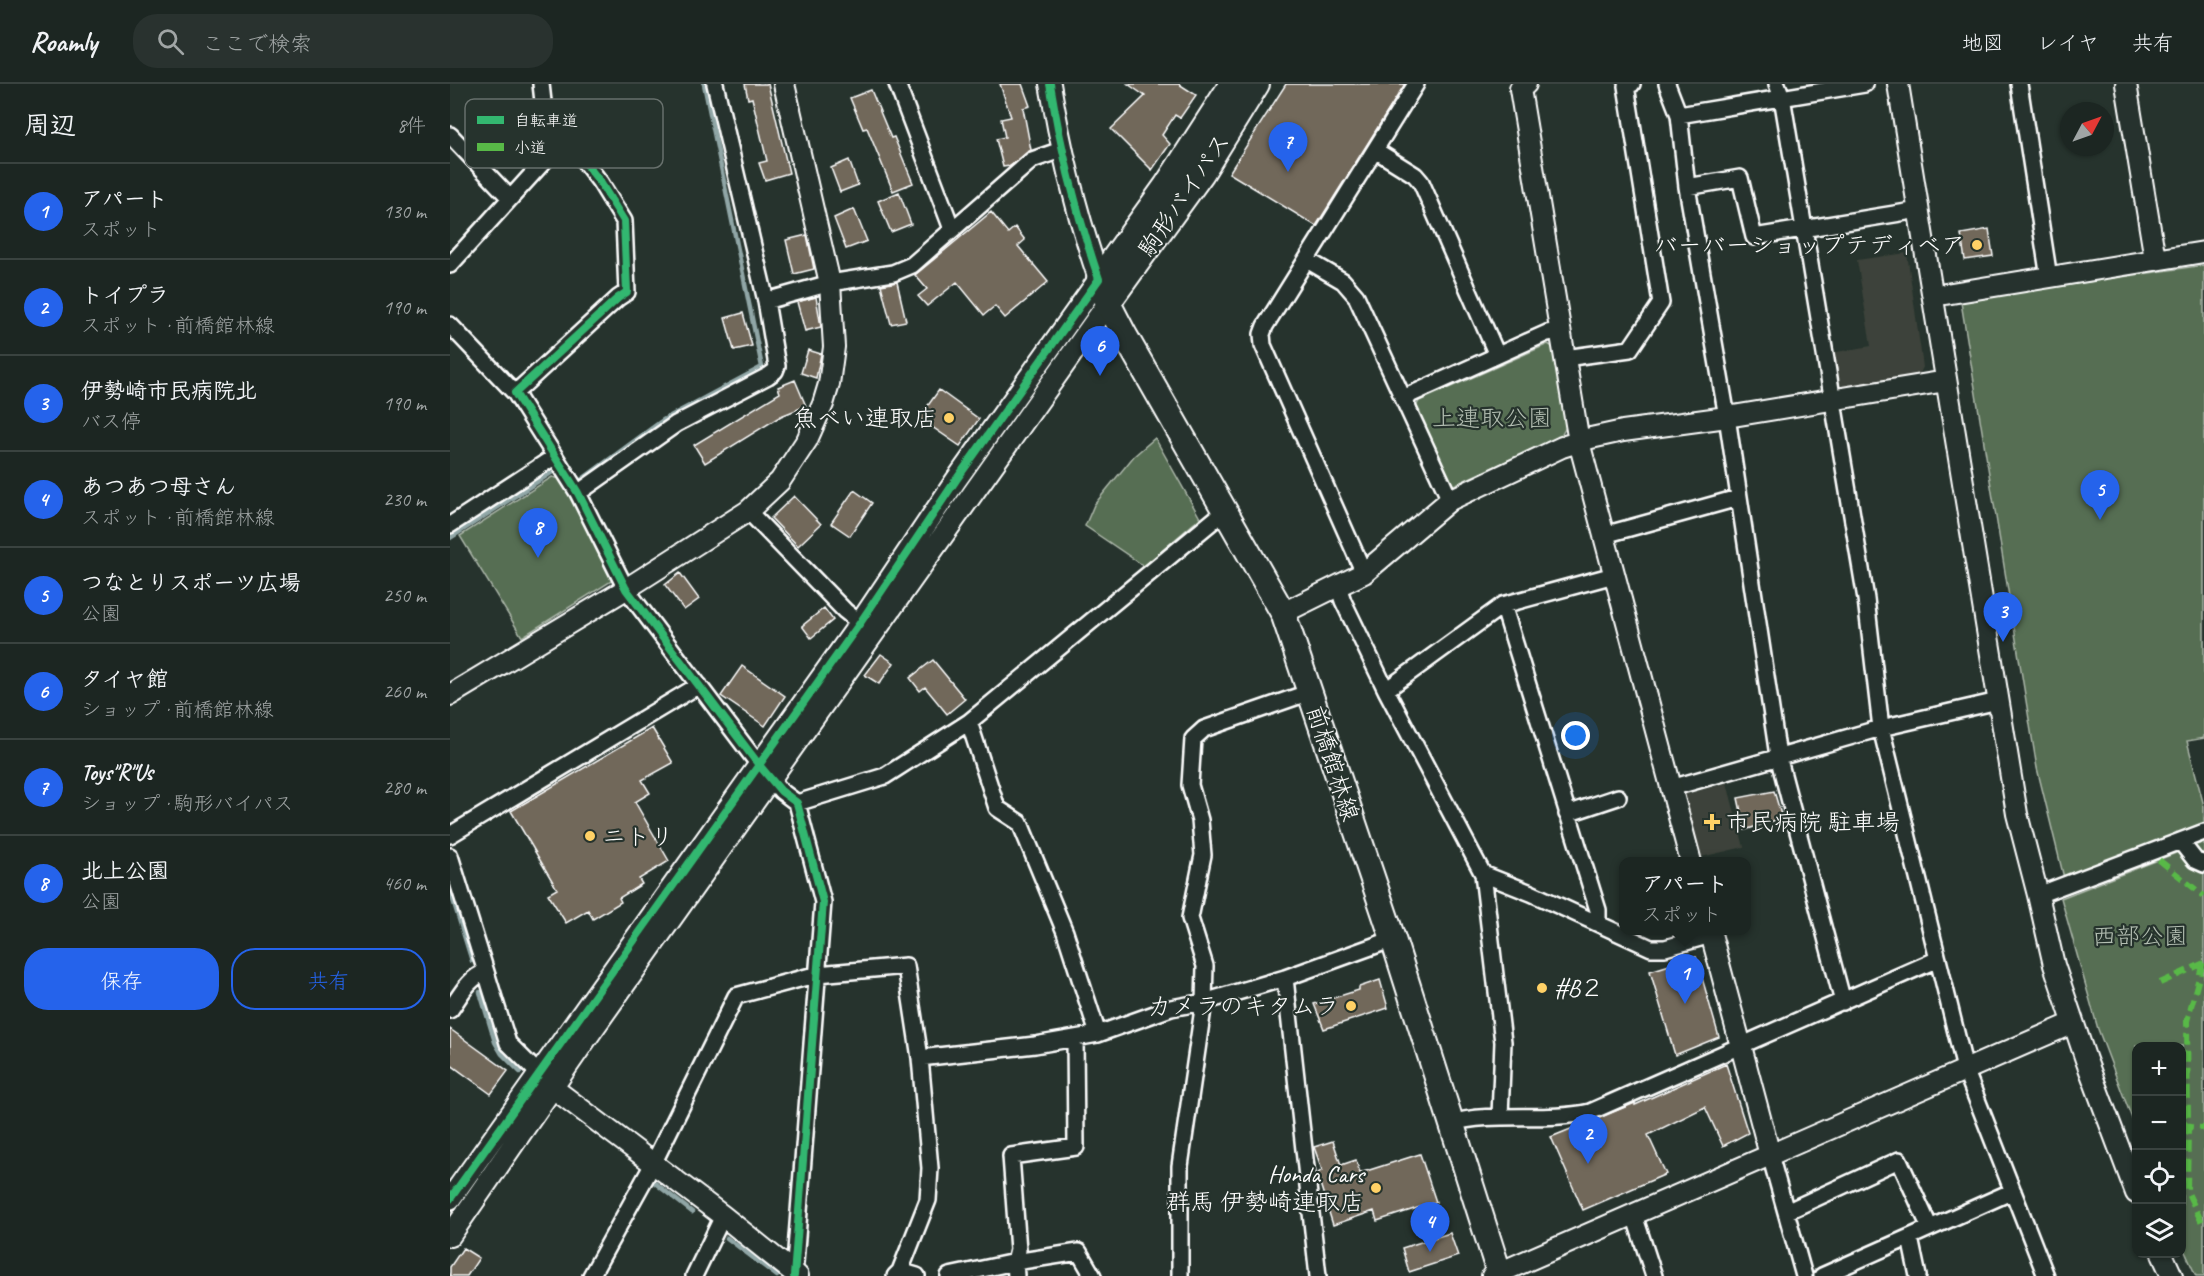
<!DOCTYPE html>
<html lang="ja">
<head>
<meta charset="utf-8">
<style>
  body { margin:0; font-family:Caveat,"Klee One",sans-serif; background:#29322f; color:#f1f3f6 }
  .controls { position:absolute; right:18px; bottom:18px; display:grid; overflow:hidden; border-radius:12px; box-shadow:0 2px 4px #0004 }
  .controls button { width:54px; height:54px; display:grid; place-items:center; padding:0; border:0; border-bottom:2px solid #3a4340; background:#1c2622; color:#f1f3f6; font:30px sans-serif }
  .compass { position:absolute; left:1610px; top:18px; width:54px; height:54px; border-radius:50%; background:#1c2622; box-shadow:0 2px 4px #0004; rotate:49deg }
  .you { position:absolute; left:1126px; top:652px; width:21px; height:21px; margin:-15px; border:4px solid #fff; border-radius:50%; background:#1a73e8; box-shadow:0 0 0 9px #1a73e833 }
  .badge { display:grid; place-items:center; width:39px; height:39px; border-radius:50%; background:#2563eb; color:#fff; font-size:20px; font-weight:700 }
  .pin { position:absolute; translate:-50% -50px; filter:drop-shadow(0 2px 3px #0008) }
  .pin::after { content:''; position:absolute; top:32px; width:21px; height:18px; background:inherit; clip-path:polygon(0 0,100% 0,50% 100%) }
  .popup { position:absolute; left:1169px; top:773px; width:132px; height:78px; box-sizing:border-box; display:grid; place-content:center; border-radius:12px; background:#1c2622; filter:drop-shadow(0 2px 4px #0005); font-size:20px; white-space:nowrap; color:#a0a5a5 }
  .popup b { font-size:22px; color:#f1f3f6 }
  .popup::after { content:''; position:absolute; left:50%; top:100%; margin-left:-12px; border:12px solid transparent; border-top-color:#1c2622 }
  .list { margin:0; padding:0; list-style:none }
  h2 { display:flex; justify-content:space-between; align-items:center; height:78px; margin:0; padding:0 24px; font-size:26px }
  h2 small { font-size:20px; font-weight:400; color:#a0a5a5 }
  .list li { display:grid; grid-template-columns:39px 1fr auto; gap:18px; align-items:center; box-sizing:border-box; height:96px; padding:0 24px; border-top:2px solid #3a4340 }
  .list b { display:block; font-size:22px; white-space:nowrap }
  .list p { margin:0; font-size:20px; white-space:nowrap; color:#a0a5a5 }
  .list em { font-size:20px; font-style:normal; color:#a0a5a5 }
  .actions { display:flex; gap:12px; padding:18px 24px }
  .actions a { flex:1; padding:14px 0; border:2px solid #2563eb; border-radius:24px; text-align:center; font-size:21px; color:#2563eb }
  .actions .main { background:#2563eb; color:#fff }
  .icon { flex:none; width:33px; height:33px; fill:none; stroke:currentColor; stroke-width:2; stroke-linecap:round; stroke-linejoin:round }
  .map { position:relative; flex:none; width:1754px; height:1192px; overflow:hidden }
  header { display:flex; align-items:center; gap:36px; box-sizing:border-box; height:84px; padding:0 30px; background:#1c2622; border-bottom:2px solid #3a4340 }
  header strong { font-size:28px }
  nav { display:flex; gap:33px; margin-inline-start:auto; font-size:21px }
  .search { width:420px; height:54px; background:#29322f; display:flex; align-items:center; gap:15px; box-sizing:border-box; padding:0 21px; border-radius:24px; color:#a0a5a5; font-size:22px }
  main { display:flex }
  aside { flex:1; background:#1c2622 }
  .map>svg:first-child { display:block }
  .built { fill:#3c433a }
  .green { fill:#576e53; stroke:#abb6a9; stroke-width:1.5 }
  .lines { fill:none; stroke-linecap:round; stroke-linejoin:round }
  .stream { stroke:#90a6a6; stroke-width:4.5 }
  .building { fill:#71685a; stroke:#fff; stroke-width:1.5 }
  .minor-casing { stroke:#fff; stroke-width:20 }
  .tertiary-casing { stroke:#fff; stroke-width:24 }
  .primary-casing { stroke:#fff; stroke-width:28 }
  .minor { stroke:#26332d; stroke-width:15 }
  .tertiary { stroke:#26332d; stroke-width:20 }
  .primary { stroke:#26332d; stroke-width:24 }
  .quiet { stroke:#58b947; stroke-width:6; stroke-dasharray:12 6; stroke-linecap:butt }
  .cycleway-casing { stroke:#26332d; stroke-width:11 }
  .cycleway { stroke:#33b770; stroke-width:8 }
  .poi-dot { fill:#ffd166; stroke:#26332d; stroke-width:2 }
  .labels { text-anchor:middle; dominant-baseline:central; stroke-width:4.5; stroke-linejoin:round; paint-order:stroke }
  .street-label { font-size:24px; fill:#fff; stroke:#26332d }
  .poi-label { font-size:24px; fill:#fff; stroke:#26332d; text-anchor:end }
  .park-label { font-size:24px; fill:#b3beb2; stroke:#26332d }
  .key { fill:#26332d; stroke:#67706c; stroke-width:1.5 }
  .key-label { font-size:16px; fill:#fff }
</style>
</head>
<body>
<header>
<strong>Roamly</strong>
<div class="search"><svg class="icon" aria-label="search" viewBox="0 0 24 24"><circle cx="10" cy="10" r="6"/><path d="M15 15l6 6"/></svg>ここで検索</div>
<nav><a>地図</a><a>レイヤ</a><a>共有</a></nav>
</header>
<main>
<aside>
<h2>周辺<small>8件</small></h2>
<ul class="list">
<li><span class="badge">1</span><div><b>アパート</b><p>スポット</p></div><em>130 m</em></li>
<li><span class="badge">2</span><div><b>トイプラ</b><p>スポット · 前橋館林線</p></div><em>190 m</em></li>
<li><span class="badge">3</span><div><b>伊勢崎市民病院北</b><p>バス停</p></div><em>190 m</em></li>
<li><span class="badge">4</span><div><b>あつあつ母さん</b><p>スポット · 前橋館林線</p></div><em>230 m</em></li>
<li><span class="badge">5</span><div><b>つなとりスポーツ広場</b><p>公園</p></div><em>250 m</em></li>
<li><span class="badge">6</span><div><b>タイヤ館</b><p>ショップ · 前橋館林線</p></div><em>260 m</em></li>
<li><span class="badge">7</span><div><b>Toys&quot;R&quot;Us</b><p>ショップ · 駒形バイパス</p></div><em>280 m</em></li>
<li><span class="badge">8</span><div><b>北上公園</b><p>公園</p></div><em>460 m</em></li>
</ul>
<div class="actions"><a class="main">保存</a><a>共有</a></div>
</aside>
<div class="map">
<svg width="1754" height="1192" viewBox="0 0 1754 1192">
  <rect width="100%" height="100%" fill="#26332d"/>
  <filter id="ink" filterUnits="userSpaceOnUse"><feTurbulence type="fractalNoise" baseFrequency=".0167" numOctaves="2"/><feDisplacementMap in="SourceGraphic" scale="12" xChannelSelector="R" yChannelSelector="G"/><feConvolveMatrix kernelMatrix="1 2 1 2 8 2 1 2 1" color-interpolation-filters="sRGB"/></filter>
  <g filter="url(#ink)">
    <path class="built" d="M1457 169 1473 283 1469 291 1395 304 1387 297 1381 269 1421 262 1407 176Z
      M1277 699 1294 763 1247 774 1230 712Z"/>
    <path class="green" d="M1754 181V654L1737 657 1754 722V742L1614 794 1587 684 1511 218 1514 216Z
      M1098 260 1103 263 1116 343 1111 352 1004 401 999 398 966 323 969 317Z
      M705 354 750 434 694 482 635 442 644 421 684 372Z
      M102 393 111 395 163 496 72 553 10 452Z
      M1754 758V1192H1746L1732 1161V962H1686V1045L1648 945 1611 814Z"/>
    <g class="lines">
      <path class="stream" d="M131 396 213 336 312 283 254 0
        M0 454 104 387
        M0 806 22 877
        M30 908 45 958 52 970 70 988
        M205 1099 242 1128
        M277 1154 327 1192"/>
    </g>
    <path class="building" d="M295 0H318L339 89 315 96 309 79 317 77 302 14 298 15Z
      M550 0H572L580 22 573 24 581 66 560 82 553 83 546 55 555 53 551 35 561 33Z
      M678 0H729L746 11 730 34 725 31 712 51 720 60 702 86 661 45 695 12Z
      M836 0H955L866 142 779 89Z
      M421 6 441 54 444 53 463 99 443 107 417 44 413 45 400 14Z
      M399 76 408 101 390 108 381 84Z
      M449 108 461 140 441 148 428 117Z
      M404 125 417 157 396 165 384 134Z
      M541 128 558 149 565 143 575 156 568 162 598 198 555 234 545 222 534 231 507 198 477 222 468 212 477 205 465 191Z
      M1539 145 1543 172 1515 176 1511 150Z
      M357 151 364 185 344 190 336 156Z
      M447 198 456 237 441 240 431 201Z
      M366 213 371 243 355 247 347 218Z
      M293 229 302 262 284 266 275 234Z
      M358 266 371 270 366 294 351 289Z
      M345 296 356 322 331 332 255 379 244 361 330 309 328 303Z
      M489 306 529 335 510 362 469 334Z
      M404 406 422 419 400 452 381 439Z
      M344 412 371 440 348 462 321 434Z
      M230 489 249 515 234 526 215 501Z
      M374 524 383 536 361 554 352 542Z
      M431 570 444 579 429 600 415 591Z
      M483 576 515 615 497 630 475 603 470 607 460 594Z
      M292 582 335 612 315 642 271 612Z
      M202 644 223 679 192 696 200 709 185 718 219 777 189 795 192 800 169 814 171 818 143 835 138 826 116 839 98 810 107 805 61 727Z
      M1324 707 1332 734 1295 746 1288 714Z
      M1246 873 1269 953 1225 971 1200 887Z
      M930 896 938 924 874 945 864 920 909 906V903Z
      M0 945 58 987 41 1010 0 980Z
      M1276 980 1298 1049 1273 1062 1255 1023 1198 1051 1216 1090 1133 1126 1101 1053 1185 1019V1021Z
      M883 1057 891 1081 906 1076 910 1089 970 1070 986 1118 927 1137 924 1127 883 1141 867 1090 872 1086 864 1063Z
      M1000 1149 1008 1172 959 1188 952 1164Z
      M13 1164 29 1174 17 1192H0V1183Z"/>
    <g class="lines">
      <defs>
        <path id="minor" d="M447 0 502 145
          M1217 0 1229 31 1237 103 1277 333 1328 672 1393 918
          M1327 0 1332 13 1416 515 1431 644 1515 985 1596 1192
          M1569 0 1599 194
          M1229 31 1415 0
          M0 51 60 114
          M100 57 124 64 150 98 174 137 177 208 168 214 65 309 128 409 176 505 309 681 331 707 347 719 373 818 344 1192
          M925 66 965 91 971 98 1047 271
          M1237 103 1290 94 1304 153 1469 126
          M857 176 893 197 906 212 1000 416
          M0 181 96 75 100 57 96 44 91 0
          M316 217 380 199 443 189 462 181 582 76 611 66
          M0 241 65 309
          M1115 274 1180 265 1211 219 1176 2 1182 0
          M953 314 1097 249 1110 247
          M128 409 226 340 318 292 325 287 327 282 316 217 265 0
          M298 427 395 527 410 539
          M0 441 104 373
          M1154 451 1288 414
          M914 489 813 261 812 250 815 242 966 0
          M888 502 893 517 936 606 1033 790 1053 958 1050 1032
          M1053 521 1148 826V839
          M936 606 1053 521 1164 491
          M519 638 547 724 570 739 615 848 648 950
          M1221 704 1431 644 1548 617
          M347 719 435 692 519 638 775 427
          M1117 730 1168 713
          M0 751 249 601
          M1730 757 1745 776 1754 780
          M0 772 58 959 90 991
          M1033 790 1081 809 1201 864H1215L1261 851
          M1588 811 1754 748
          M835 894 868 1192
          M0 926C10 912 19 893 36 888
          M470 974 585 961 648 950 721 924 754 918 835 894 943 855
          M1000 1039C1046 1027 1094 1038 1140 1028L1488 875
          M1320 1071 1354 1192
          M1336 1128 1449 1076 1480 1144
          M1184 1131 1204 1192
          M1460 1154 1468 1192
          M450 1187 467 1192
          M141 1192 203 1080 286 912 368 890 456 882 470 974 480 1084 478 1116 450 1187 445 1192
          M244 1192 273 1132
          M499 1192 565 1178 629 1168 643 1192
          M566 1192 565 1178 568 1166 561 1072 626 1063 625 954
          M730 1192V1082L754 918 755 882 740 834 753 771 750 736 740 701 743 655 754 645 860 608
          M1372 1192 1563 1107"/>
        <path id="tertiary" d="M1076 0 1070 5 1129 358 1241 778
          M1448 0 1567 730 1588 811 1604 881 1636 976 1686 1109
          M1676 0 1705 175
          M1483 212 1754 168
          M833 529 914 489 1000 416 1112 363 1141 354 1173 347 1277 333 1496 297
          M0 611 176 505 298 427 330 397 357 356 373 320 379 300 384 263 380 199 334 0
          M1260 846 1320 1071
          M103 1004 273 1132 348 1192
          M0 1115 410 539 506 396 649 195C627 131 611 67 600 0
          M0 1152 141 948 658 219
          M1712 1170 1722 1192
          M1042 1192 1623 939"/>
        <path id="primary" d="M782 0 716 102 649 195 658 219 674 250 833 529 943 855 1050 1192
          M658 219 752 89 807 0"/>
      </defs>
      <use href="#minor" class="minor-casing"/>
      <use href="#tertiary" class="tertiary-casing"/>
      <use href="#primary" class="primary-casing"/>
      <use href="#minor" class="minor"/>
      <use href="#tertiary" class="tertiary"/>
      <use href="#primary" class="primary"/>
      <path class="quiet" d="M1709 776 1754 812
        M1753 879 1737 937 1738 1043 1737 1107 1754 1143
        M1710 899 1754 879
        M1733 1038 1738 1043 1754 1044"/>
      <defs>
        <path id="cycleway" d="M100 57 124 64 150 98 174 137 177 208 168 214 65 309 128 409 176 505 309 681 331 707 347 719 373 818 344 1192
          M0 1115 410 539 506 396 649 195C627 131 611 67 600 0"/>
      </defs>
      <use href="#cycleway" class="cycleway-casing"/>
      <use href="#cycleway" class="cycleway"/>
    </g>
  </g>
  <g class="poi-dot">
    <circle cx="1527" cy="161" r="6"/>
    <circle cx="499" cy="334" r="6"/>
    <path d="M1259 729h6v6h6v6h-6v6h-6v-6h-6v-6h6z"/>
    <circle cx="140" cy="752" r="6"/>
    <circle cx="1092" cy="904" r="6"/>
    <circle cx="901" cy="922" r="6"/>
    <circle cx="926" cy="1104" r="6"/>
  </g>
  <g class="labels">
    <g class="street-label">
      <text transform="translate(734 111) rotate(-56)">駒形バイパス</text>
      <text transform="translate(883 679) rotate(72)">前橋館林線</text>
    </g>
    <g class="poi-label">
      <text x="1515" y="161">バーバーショップテディベア</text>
      <text x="487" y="334">魚べい連取店</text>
      <text x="1276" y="738" text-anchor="start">市民病院 駐車場</text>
      <text x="152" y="752" text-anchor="start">ニトリ</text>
      <text x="1104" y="904" text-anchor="start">#B２</text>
      <text x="889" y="922">カメラのキタムラ</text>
      <text x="914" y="1090">Honda Cars<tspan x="914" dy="28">群馬 伊勢崎連取店</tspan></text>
    </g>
    <g class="park-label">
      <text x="1042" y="334">上連取公園</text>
      <text x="1690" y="852">西部公園</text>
    </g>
  </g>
  <rect x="15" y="15" width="198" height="69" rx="9" class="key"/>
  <rect x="27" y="32" width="27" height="8" fill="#33b770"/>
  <rect x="27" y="59" width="27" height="8" fill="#58b947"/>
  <g class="key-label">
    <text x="64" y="42">自転車道</text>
    <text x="64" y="69">小道</text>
  </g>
</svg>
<div class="controls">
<button>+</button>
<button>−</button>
<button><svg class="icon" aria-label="locate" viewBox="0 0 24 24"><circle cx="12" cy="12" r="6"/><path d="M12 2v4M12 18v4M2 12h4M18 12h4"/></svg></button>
<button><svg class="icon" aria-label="layers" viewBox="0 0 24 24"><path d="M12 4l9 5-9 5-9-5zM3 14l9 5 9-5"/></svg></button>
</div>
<svg class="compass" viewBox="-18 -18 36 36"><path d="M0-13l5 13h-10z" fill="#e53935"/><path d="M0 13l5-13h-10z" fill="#a0a5a5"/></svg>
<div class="you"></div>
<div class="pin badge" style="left:1235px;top:920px">1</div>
<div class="popup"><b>アパート</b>スポット</div>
<div class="pin badge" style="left:1138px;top:1080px">2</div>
<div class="pin badge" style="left:1553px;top:558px">3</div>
<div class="pin badge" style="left:980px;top:1168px">4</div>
<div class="pin badge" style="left:1650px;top:436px">5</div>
<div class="pin badge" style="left:650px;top:292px">6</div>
<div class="pin badge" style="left:838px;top:88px">7</div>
<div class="pin badge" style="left:88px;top:474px">8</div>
</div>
</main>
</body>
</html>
